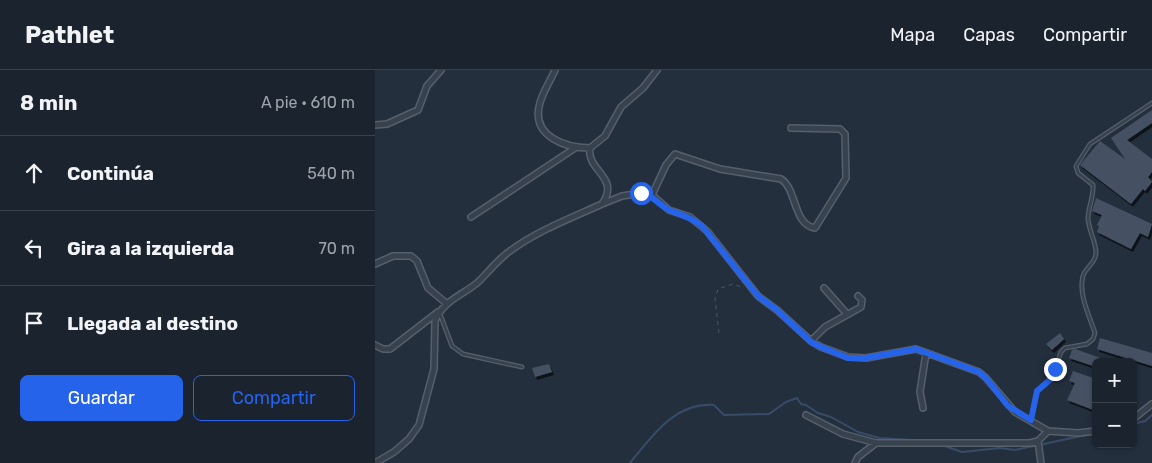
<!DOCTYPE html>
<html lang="es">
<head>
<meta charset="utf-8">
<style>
  body { margin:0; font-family:Rubik,sans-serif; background:#282f3a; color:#f1f3f6 }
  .controls { position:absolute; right:15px; bottom:15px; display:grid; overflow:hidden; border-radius:8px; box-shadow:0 1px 4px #0004 }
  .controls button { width:45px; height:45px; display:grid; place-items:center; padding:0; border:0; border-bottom:1px solid #39404a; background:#1b232e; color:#f1f3f6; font:25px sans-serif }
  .stop { position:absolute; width:15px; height:15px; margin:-11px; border:4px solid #2563eb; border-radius:50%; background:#fff }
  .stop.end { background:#2563eb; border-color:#fff; box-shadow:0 1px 5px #0008 }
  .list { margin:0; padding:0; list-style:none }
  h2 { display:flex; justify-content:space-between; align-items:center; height:65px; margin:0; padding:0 20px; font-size:21px }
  h2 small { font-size:16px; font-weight:400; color:#a0a4aa }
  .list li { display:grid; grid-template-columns:32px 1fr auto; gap:15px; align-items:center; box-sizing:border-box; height:75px; padding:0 20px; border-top:1px solid #39404a }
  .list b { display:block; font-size:19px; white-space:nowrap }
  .list em { font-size:16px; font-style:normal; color:#a0a4aa }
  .actions { display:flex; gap:10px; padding:15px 20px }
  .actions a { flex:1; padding:11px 0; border:1px solid #2563eb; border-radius:8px; text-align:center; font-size:18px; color:#2563eb }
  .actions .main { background:#2563eb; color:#fff }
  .icon { flex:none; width:28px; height:28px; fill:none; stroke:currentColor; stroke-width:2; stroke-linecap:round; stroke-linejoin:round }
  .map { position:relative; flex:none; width:777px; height:393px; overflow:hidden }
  header { display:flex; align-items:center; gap:30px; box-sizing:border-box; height:70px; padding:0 25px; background:#1b232e; border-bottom:1px solid #39404a }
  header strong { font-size:24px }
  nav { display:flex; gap:28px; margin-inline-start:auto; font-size:18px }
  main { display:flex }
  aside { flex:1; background:#1b232e }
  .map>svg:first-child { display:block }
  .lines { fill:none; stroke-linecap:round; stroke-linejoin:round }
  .stream { stroke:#394c67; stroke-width:2 }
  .building { fill:#455162; filter:url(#shadow) }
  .service-casing { stroke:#565f6c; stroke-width:5 }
  .minor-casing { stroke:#565f6c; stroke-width:8 }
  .path { stroke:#44595c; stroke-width:1; stroke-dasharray:4 4; stroke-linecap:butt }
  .service { stroke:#38414e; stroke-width:2.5 }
  .minor { stroke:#38414e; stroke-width:5 }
  .route { stroke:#2563eb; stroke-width:6 }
</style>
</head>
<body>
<header>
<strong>Pathlet</strong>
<nav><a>Mapa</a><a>Capas</a><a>Compartir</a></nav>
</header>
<main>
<aside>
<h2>8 min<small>A pie · 610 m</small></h2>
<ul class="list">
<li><svg class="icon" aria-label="ahead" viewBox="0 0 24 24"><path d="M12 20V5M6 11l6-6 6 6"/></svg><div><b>Continúa</b></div><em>540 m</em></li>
<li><svg class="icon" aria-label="left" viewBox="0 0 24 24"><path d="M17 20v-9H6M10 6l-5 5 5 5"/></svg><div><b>Gira a la izquierda</b></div><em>70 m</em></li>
<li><svg class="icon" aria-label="arrive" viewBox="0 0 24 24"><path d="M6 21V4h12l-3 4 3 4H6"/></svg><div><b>Llegada al destino</b></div></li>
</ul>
<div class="actions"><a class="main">Guardar</a><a>Compartir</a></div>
</aside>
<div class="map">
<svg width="777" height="393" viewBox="0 0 777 393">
  <defs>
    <filter id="shadow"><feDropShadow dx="2" dy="3" stdDeviation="0" flood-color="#0009"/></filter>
  </defs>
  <rect width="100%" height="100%" fill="#242f3e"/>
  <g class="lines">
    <path class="stream" d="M758 354 770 351 777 345
      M567 375 587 382 625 378 640 380 716 364
      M255 393C277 366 300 332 339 335L349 345 394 344 411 332 422 328 426 334 431 335 443 343 456 347 483 362 504 368 553 371"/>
  </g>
  <path class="building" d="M777 40V53L752 70 777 89V102L773 107 777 112 770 121 768 119 756 134 705 95 725 71 750 89 736 68Z
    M721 128 777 154 773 167 765 163 756 179 722 162 724 156 722 155 727 145 717 141Z
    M685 263 689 269 677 280 671 274Z
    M725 268 777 283V296L722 279Z
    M700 279 734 291 733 292H721V297L694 288 697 280Z
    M174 294 177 302 160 307 157 298Z
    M698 301 721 309V341L692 330 700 313 694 311Z"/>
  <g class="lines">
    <defs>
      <path id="service" d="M65 244 77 276 88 284 147 297
        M656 350 662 321 677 308 686 282 690 278 712 274 718 269 720 263C715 247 703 224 708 206 710 198 721 193 721 183 721 172 714 161 713 149 713 137 719 127 718 115L703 103 701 96 715 74 777 33"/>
      <path id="minor" d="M180 0C175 12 166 24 164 37 158 67 191 78 215 78
        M0 55 12 54 43 40 52 16 66 0
        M277 125 291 95 300 84 345 99 406 109C422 119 418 155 440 158L471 108 470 64 465 59 416 58
        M227 134 247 126 266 123 277 125 294 140 315 147 332 161 383 226 402 240 436 271 446 277 473 287 491 288 541 279 604 302 611 308 640 342 673 361 703 363 721 361
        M96 147 200 78
        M0 194 18 186H36L42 191 53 218 71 233
        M449 218 472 244
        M436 271 450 257 486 237 487 230 483 226
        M0 275 8 279H15L63 242
        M548 338 545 322 551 283
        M431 345 468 364 501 373
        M758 349 777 334
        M663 371 666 393
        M0 393 19 382 34 369 44 355 59 299 60 251C68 231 86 226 102 213 113 203 122 190 135 181 162 161 196 148 227 134 246 107 211 101 215 78L230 66 246 37 268 18 282 0
        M480 393 483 387 501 373H655L663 371 673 361"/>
    </defs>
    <use href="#service" class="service-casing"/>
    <use href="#minor" class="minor-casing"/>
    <path class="path" d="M344 263 340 229 343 219 358 214 369 218"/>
    <use href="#service" class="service"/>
    <use href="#minor" class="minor"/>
  </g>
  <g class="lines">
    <path class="route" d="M266 123C280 126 282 134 294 140 306 145 316 147 327 156L383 226 402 240 436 272 446 277 473 288H491L541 279 604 302 611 308 633 336 656 350 662 321 677 308 680 299"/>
  </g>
</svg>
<div class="controls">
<button>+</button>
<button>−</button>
</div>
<div class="stop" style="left:266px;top:123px"></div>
<div class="stop end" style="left:680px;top:299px"></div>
</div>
</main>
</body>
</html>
